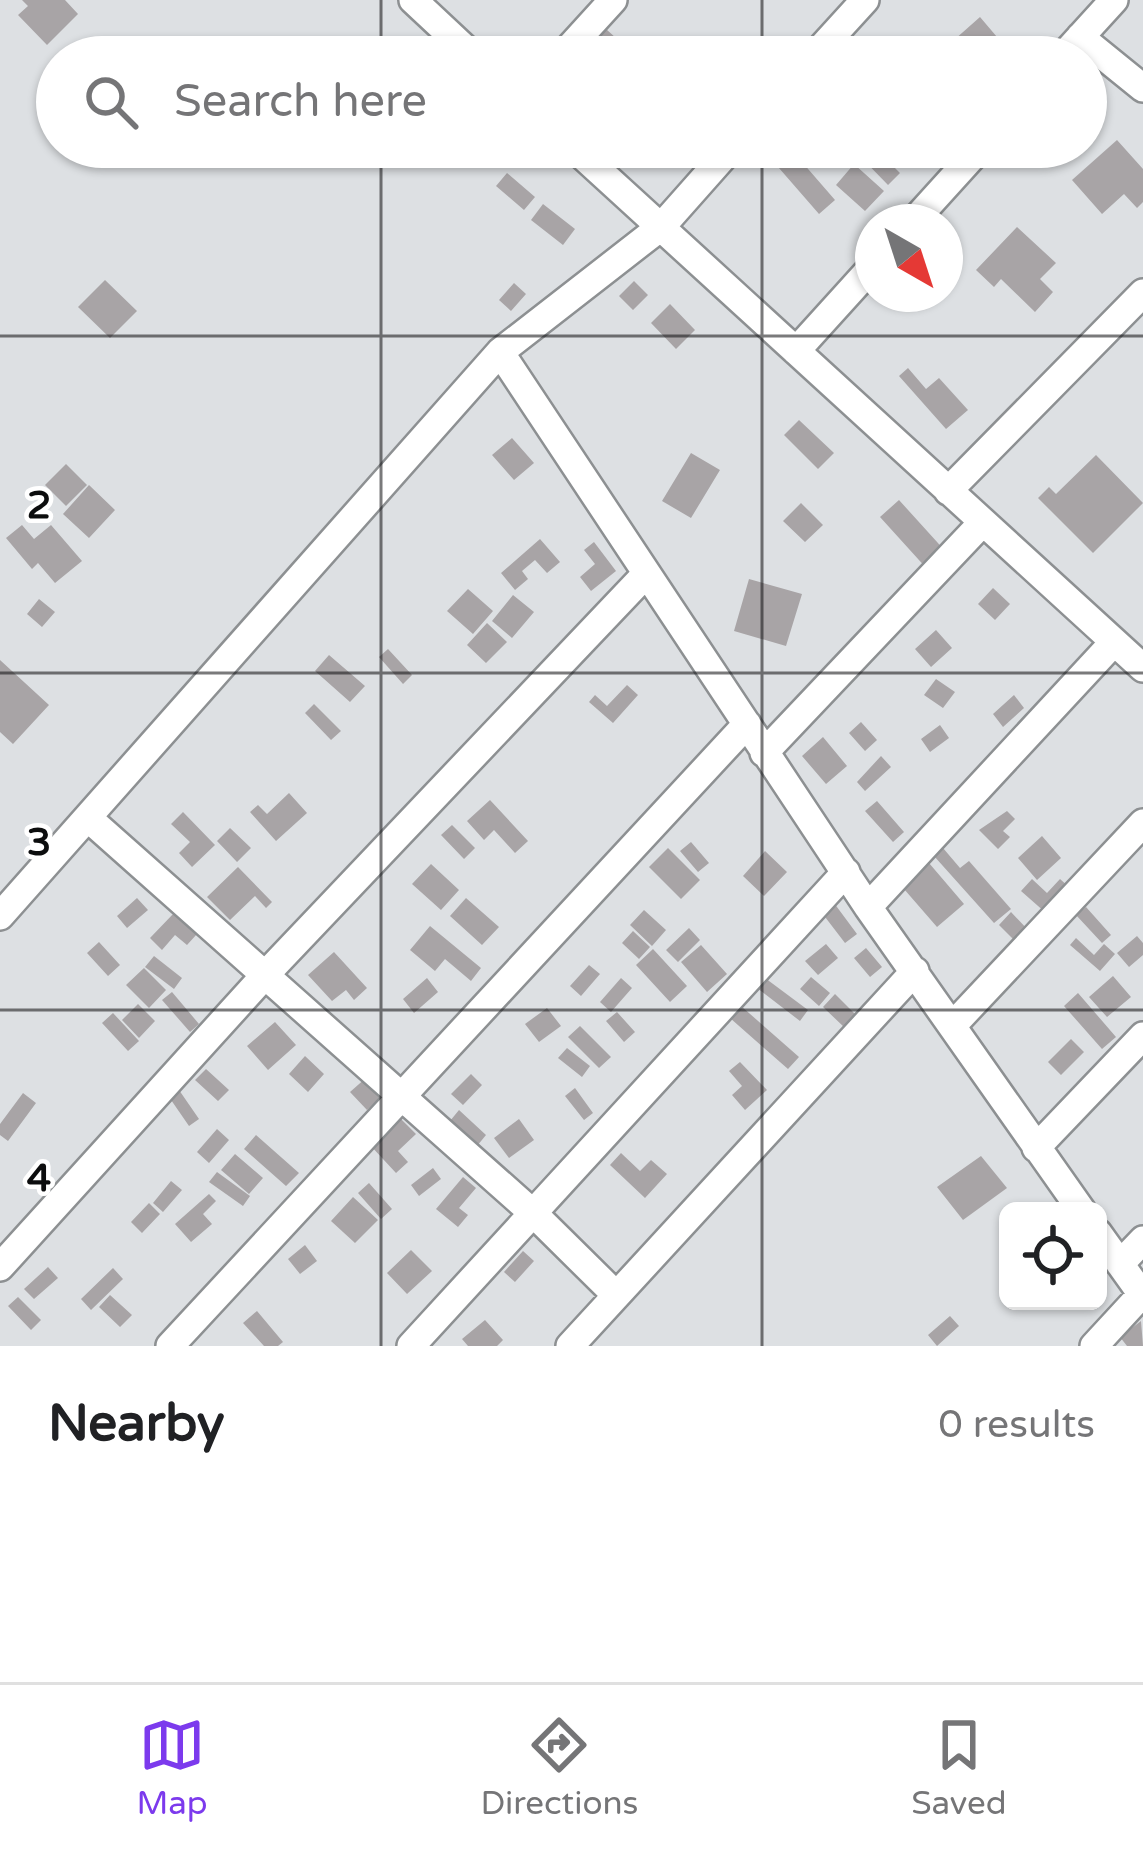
<!DOCTYPE html>
<html lang="en">
<head>
<meta charset="utf-8">
<style>
  body { margin:0; font-family:"Varela Round",sans-serif; background:#f2f2f2; color:#202124 }
  .controls { position:absolute; right:36px; bottom:36px; display:grid; overflow:hidden; border-radius:18px; box-shadow:0 3px 9px #0004 }
  .controls button { width:108px; height:108px; display:grid; place-items:center; padding:0; border:0; border-bottom:3px solid #e0e0e0; background:#fff; color:#202124; font:60px sans-serif }
  .compass { position:absolute; left:855px; top:204px; width:108px; height:108px; border-radius:50%; background:#fff; box-shadow:0 3px 9px #0004; rotate:141deg }
  .list { margin:0; padding:0; list-style:none }
  h2 { display:flex; justify-content:space-between; align-items:center; height:156px; margin:0; padding:0 48px; font-size:51px }
  h2 small { font-size:39px; font-weight:400; color:#757577 }
  .icon { flex:none; width:66px; height:66px; fill:none; stroke:currentColor; stroke-width:2; stroke-linecap:round; stroke-linejoin:round }
  .map { position:relative; flex:none; width:1143px; height:1346px; overflow:hidden }
  .search { position:absolute; background:#fff; box-shadow:0 3px 9px #0004; left:36px; right:36px; top:36px; height:132px; display:flex; align-items:center; gap:30px; box-sizing:border-box; padding:0 42px; border-radius:66px; color:#757577; font-size:45px }
  .sheet { height:336px; background:#fff }
  nav { display:flex; justify-content:space-around; align-items:center; box-sizing:border-box; height:168px; border-top:3px solid #e0e0e0; background:#fff; font-size:33px; color:#757577 }
  nav a { display:grid; justify-items:center; gap:6px }
  nav .on { color:#7c3aed }
  .map>svg:first-child { display:block }
  .building { fill:#a8a4a6 }
  .lines { fill:none; stroke-linecap:round; stroke-linejoin:round }
  .minor-casing { stroke:#8d9092; stroke-width:32 }
  .minor { stroke:#fff; stroke-width:27 }
  .grid { fill:none; stroke:#0c0d0e; stroke-width:3; stroke-opacity:0.55 }
  .grid-label { font-size:39px; text-anchor:middle; font-weight:bold; fill:#0c0d0e; stroke:#fff; stroke-width:9; stroke-linejoin:round; paint-order:stroke }
</style>
</head>
<body>
<div class="map">
<svg width="1143" height="1346" viewBox="0 0 1143 1346">
  <rect width="100%" height="100%" fill="#dde0e3"/>
  <path class="building" d="M22 0H65L78 14 47 45 18 15 28 6Z
    M980 17 1014 57H952L945 48Z
    M606 29 637 57H580Z
    M1117 140 1143 169V202L1137 208 1124 194 1102 214 1072 180Z
    M661 147H701L682 167Z
    M789 147 835 200 819 214 772 160Z
    M851 147H896L885 158 900 173 888 185Z
    M854 164 884 191 865 211 836 185Z
    M507 173 535 197 524 210 496 186Z
    M543 204 575 229 563 245 531 220Z
    M1017 227 1056 263 1040 279 1053 292 1035 312 1001 279 994 287 976 270Z
    M105 280 137 311 110 338 78 307Z
    M634 281 648 295 633 310 619 296Z
    M514 283 526 294 511 311 499 300Z
    M670 304 695 330 676 349 651 323Z
    M908 368 926 389 939 378 968 410 946 429 899 376Z
    M799 420 834 453 818 469 784 435Z
    M512 438 534 463 514 480 492 455Z
    M691 453 720 470 691 518 662 501Z
    M1096 455 1143 503 1093 553 1038 498 1049 487 1056 494Z
    M66 464 87 485 66 506 45 485Z
    M89 485 115 510 89 538 63 514Z
    M899 500 947 553 928 570 880 517Z
    M801 503 823 525 805 542 783 521Z
    M22 525 34 539 51 525 82 561 55 583 38 563 32 569 6 538Z
    M540 539 560 562 547 573 535 560 522 571 528 579 515 590 501 573Z
    M594 542 616 571 591 591 580 577 595 564 584 550Z
    M749 579 802 594 786 646 734 631Z
    M993 588 1010 604 995 620 978 604Z
    M468 589 493 611 473 634 447 611Z
    M513 595 534 612 512 638 492 621Z
    M39 599 55 612 42 627 27 614Z
    M487 623 507 642 486 663 467 645Z
    M936 630 952 648 931 667 915 649Z
    M388 649 412 675 403 684 379 657Z
    M329 655 365 686 350 702 315 671Z
    M0 660 49 705 13 744 0 732Z
    M936 679 955 692 943 708 924 695Z
    M627 685 638 695 613 723 589 702 595 695 607 706Z
    M1014 695 1024 708 1003 727 993 714Z
    M314 704 341 731 331 740 305 713Z
    M861 722 877 740 865 751 849 733Z
    M940 725 949 738 930 752 921 739Z
    M823 737 847 766 826 784 802 756Z
    M881 756 891 767 865 791 857 782Z
    M289 793 307 813 276 841 250 812 258 805 267 814Z
    M490 800 528 841 515 853 494 830 484 840 467 821Z
    M877 801 904 832 893 842 865 811Z
    M1007 811 1015 819 1003 831 1010 837 998 849 979 830Z
    M183 812 215 845 192 867 179 853 190 842 171 824Z
    M452 825 475 848 464 859 441 835Z
    M230 828 251 848 237 862 217 841Z
    M1042 836 1061 858 1037 880 1018 858Z
    M691 842 709 863 698 872 680 851Z
    M668 848 700 880 681 899 649 867Z
    M943 848 960 868 969 861 1011 909 994 923 934 856Z
    M765 851 787 872 764 896 743 876Z
    M929 863 964 904 937 927 904 889Z
    M431 864 459 890 441 910 412 884Z
    M238 867 272 902 266 908 255 896 230 920 207 897Z
    M1032 879 1047 893 1060 879 1069 887 1046 913 1021 891Z
    M137 898 148 910 127 928 117 916Z
    M466 898 499 927 482 945 450 916Z
    M834 903 857 934 845 943 822 913Z
    M1086 907 1111 935 1102 943 1076 915Z
    M644 910 666 930 652 946 630 925Z
    M1011 912 1029 931 1017 943 999 925Z
    M174 913 197 934 187 945 175 935 162 950 150 938Z
    M430 926 481 968 471 981 445 959 435 971 410 950Z
    M689 928 700 940 678 962 666 950Z
    M633 931 650 947 639 959 622 943Z
    M1137 936 1143 943V955L1129 967 1117 953Z
    M1076 938 1094 955 1104 944 1115 954 1100 971 1070 945Z
    M99 942 120 965 108 976 87 953Z
    M826 944 838 958 818 975 805 961Z
    M701 945 727 974 707 992 681 962Z
    M866 948 882 967 870 977 854 958Z
    M653 949 687 986 670 1002 636 965Z
    M334 952 367 988 354 1000 346 990 332 1001 308 975Z
    M154 956 182 978 174 989 145 967Z
    M589 965 600 974 581 996 570 986Z
    M144 968 166 990 149 1008 126 985Z
    M1113 976 1131 997 1107 1017 1089 997Z
    M811 977 830 993 819 1006 800 989Z
    M427 978 438 992 414 1013 403 999Z
    M621 978 632 988 611 1012 600 1002Z
    M765 978 808 1010 800 1021 757 988Z
    M172 992 199 1024 190 1032 162 1000Z
    M1078 993 1116 1037 1102 1049 1064 1006Z
    M835 994 857 1016 845 1028 823 1007Z
    M138 1004 155 1021 139 1038 122 1020Z
    M741 1006 799 1057 788 1069 730 1018Z
    M547 1008 561 1026 539 1042 525 1024Z
    M617 1012 635 1032 624 1042 606 1021Z
    M113 1013 139 1041 128 1051 102 1023Z
    M275 1022 296 1045 268 1070 247 1046Z
    M580 1026 611 1057 599 1068 568 1037Z
    M1071 1039 1084 1052 1061 1075 1048 1062Z
    M567 1048 590 1066 582 1077 558 1058Z
    M305 1056 324 1074 308 1092 289 1074Z
    M740 1062 767 1090 745 1110 732 1095 742 1086 729 1071Z
    M206 1069 229 1090 218 1101 195 1080Z
    M471 1074 482 1085 463 1105 451 1094Z
    M367 1077 384 1095 367 1110 350 1092Z
    M575 1088 593 1113 584 1120 565 1096Z
    M179 1090 199 1119 189 1126 169 1097Z
    M23 1093 36 1103 8 1141 0 1135V1124Z
    M459 1110 486 1135 477 1146 450 1121Z
    M401 1119 416 1134 398 1151 408 1162 396 1173 370 1145Z
    M519 1119 534 1140 509 1158 494 1138Z
    M217 1129 229 1140 209 1163 197 1152Z
    M256 1135 299 1173 286 1186 244 1149Z
    M621 1153 640 1171 651 1160 667 1174 645 1198 610 1165Z
    M235 1154 263 1178 249 1194 221 1170Z
    M981 1156 1007 1188 963 1220 937 1187Z
    M433 1168 441 1179 419 1196 411 1185Z
    M217 1172 250 1196 243 1206 209 1182Z
    M463 1177 476 1188 459 1208 468 1215 458 1227 436 1209Z
    M171 1181 182 1190 163 1212 153 1203Z
    M369 1183 392 1209 381 1219 358 1193Z
    M209 1194 216 1201 203 1214 212 1224 191 1242 175 1224Z
    M353 1197 378 1220 355 1243 331 1221Z
    M149 1203 160 1214 142 1233 131 1222Z
    M305 1245 317 1261 300 1274 288 1259Z
    M411 1250 432 1271 407 1294 387 1273Z
    M523 1251 534 1261 515 1282 504 1272Z
    M48 1267 58 1278 34 1299 24 1289Z
    M113 1268 123 1279 91 1310 81 1299Z
    M110 1295 132 1315 120 1327 99 1307Z
    M18 1297 41 1320 31 1330 8 1306Z
    M257 1311 283 1342 278 1346H264L243 1323Z
    M950 1316 959 1326 937 1346 928 1335Z
    M485 1320 503 1340 497 1346H468L462 1339Z
    M1141 1321 1143 1346H1127L1120 1337Z"/>
  <g class="lines">
    <defs>
      <path id="minor" d="M413 0 474 57
        M1080 37 1143 88
        M561 57 613 0
        M813 57 865 0
        M1062 57 1114 0
        M573 147 1143 668
        M913 222 981 147
        M796 351 873 266
        M500 352 868 907 1082 1211
        M948 491 1143 293
        M764 753 983 522
        M88 818 534 1214 616 1295
        M868 907 1114 642
        M0 916 500 352 662 226 732 147
        M952 1026 1143 823
        M1036 1148 1143 1036
        M1098 1233 1143 1296
        M1120 1264 1143 1240
        M0 1267 266 974 645 575
        M170 1346 747 724
        M411 1346 846 872
        M570 1346 915 971
        M1094 1346 1142 1294"/>
    </defs>
    <use href="#minor" class="minor-casing"/>
    <use href="#minor" class="minor"/>
  </g>
  <path class="grid" d="M381 0V57M762 0V57M381 147V1346M762 147V1346M0 336H1143M0 673H1143M0 1010H1143"/>
  <g class="grid-label">
    <text x="39" y="518">2</text>
    <text x="39" y="855">3</text>
    <text x="39" y="1191">4</text>
  </g>
</svg>
<div class="controls">
<button><svg class="icon" aria-label="locate" viewBox="0 0 24 24"><circle cx="12" cy="12" r="6"/><path d="M12 2v4M12 18v4M2 12h4M18 12h4"/></svg></button>
</div>
<svg class="compass" viewBox="-18 -18 36 36"><path d="M0-13l5 13h-10z" fill="#e53935"/><path d="M0 13l5-13h-10z" fill="#757577"/></svg>
<div class="search"><svg class="icon" aria-label="search" viewBox="0 0 24 24"><circle cx="10" cy="10" r="6"/><path d="M15 15l6 6"/></svg>Search here</div>
</div>
<section class="sheet">
<h2>Nearby<small>0 results</small></h2>
<ul class="list">
</ul>
</section>
<nav>
<a class="on"><svg class="icon" aria-label="map" viewBox="0 0 24 24"><path d="M3 6l6-2 6 2 6-2v14l-6 2-6-2-6 2zM9 4v14M15 6v14"/></svg>Map</a>
<a><svg class="icon" aria-label="directions" viewBox="0 0 24 24"><path d="M12 3l9 9-9 9-9-9zM9 14v-3h6M13 9l2 2-2 2"/></svg>Directions</a>
<a><svg class="icon" aria-label="saved" viewBox="0 0 24 24"><path d="M7 4h10v16l-5-4-5 4z"/></svg>Saved</a>
</nav>
</body>
</html>
